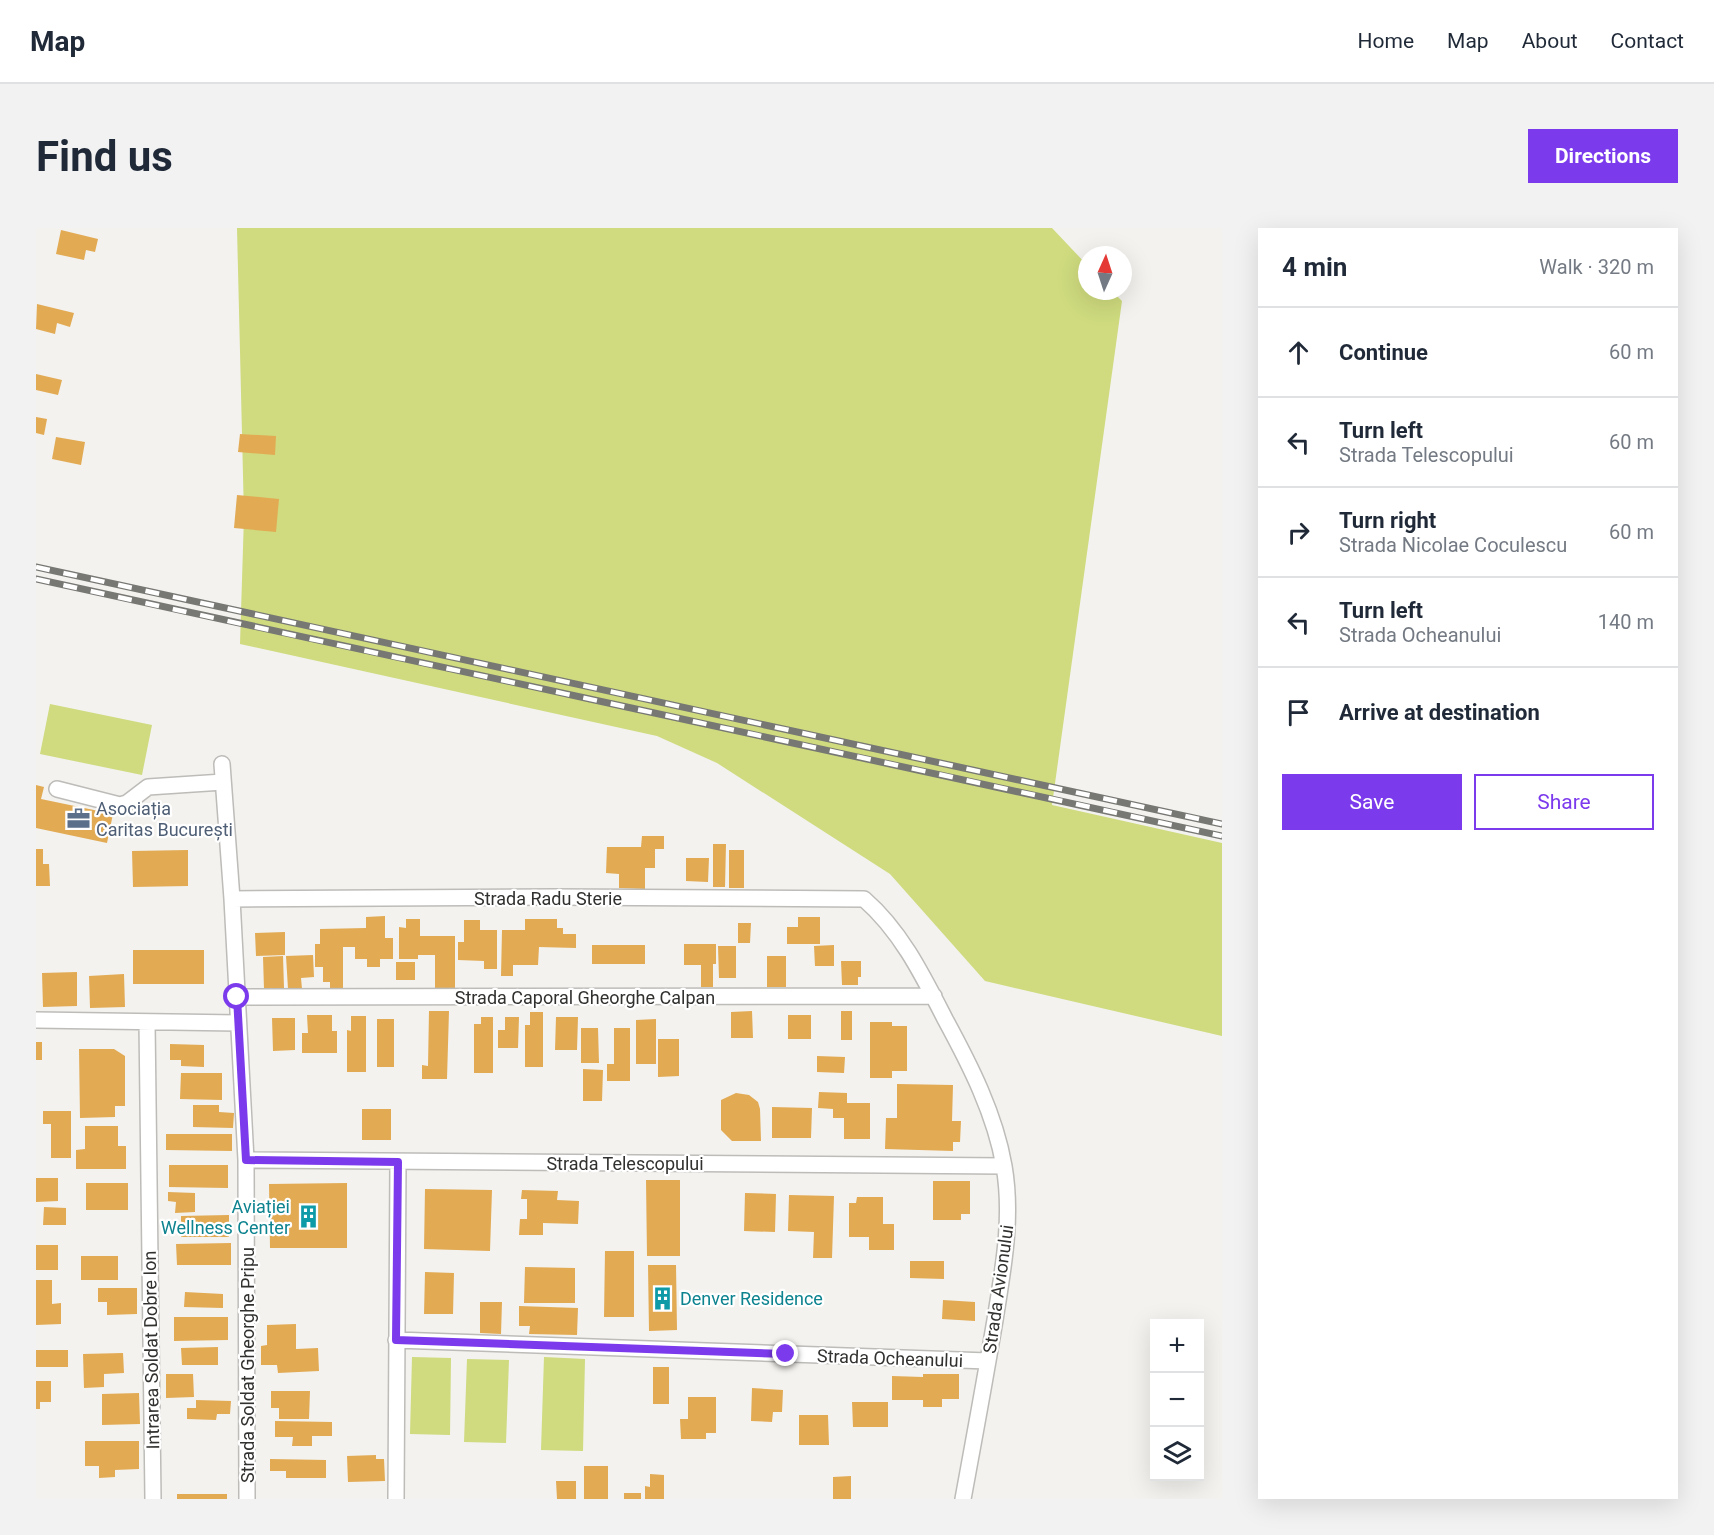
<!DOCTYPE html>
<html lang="en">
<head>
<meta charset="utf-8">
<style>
  body { margin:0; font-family:Roboto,sans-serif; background:#f2f2f3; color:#1f2937 }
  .controls { position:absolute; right:18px; bottom:18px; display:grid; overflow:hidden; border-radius:0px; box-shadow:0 6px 24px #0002 }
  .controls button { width:54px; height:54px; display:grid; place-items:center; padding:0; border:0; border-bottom:2px solid #e0e1e3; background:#fff; color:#1f2937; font:30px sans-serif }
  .compass { position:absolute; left:1042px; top:18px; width:54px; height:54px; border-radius:50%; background:#fff; box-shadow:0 6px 24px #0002; rotate:3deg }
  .stop { position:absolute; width:18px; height:18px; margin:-14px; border:4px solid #7c3aed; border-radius:50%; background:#fff }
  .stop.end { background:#7c3aed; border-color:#fff; box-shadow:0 2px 6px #0008 }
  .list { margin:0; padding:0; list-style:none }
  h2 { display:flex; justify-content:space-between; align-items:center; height:78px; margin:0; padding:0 24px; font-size:26px }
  h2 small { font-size:20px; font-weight:400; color:#747a83 }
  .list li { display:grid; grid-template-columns:39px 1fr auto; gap:18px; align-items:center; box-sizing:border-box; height:90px; padding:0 24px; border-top:2px solid #e0e1e3 }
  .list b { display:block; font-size:22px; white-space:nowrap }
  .list p { margin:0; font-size:20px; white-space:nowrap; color:#747a83 }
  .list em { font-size:20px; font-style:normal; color:#747a83 }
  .actions { display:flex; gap:12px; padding:18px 24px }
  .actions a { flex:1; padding:14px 0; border:2px solid #7c3aed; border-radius:0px; text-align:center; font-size:21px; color:#7c3aed }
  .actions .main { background:#7c3aed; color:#fff }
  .icon { flex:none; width:33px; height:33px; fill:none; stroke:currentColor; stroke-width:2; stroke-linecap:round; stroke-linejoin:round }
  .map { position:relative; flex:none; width:1186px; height:1271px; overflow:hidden; border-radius:0px }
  header { display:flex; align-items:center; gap:36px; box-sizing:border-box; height:84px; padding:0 30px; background:#fff; border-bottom:2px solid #e0e1e3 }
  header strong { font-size:28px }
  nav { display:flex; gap:33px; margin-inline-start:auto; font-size:21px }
  .intro { display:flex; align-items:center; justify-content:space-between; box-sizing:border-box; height:144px; padding:0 36px }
  h1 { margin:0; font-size:42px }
  .button { padding:15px 27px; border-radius:0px; background:#7c3aed; color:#fff; font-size:21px; font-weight:700 }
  main { display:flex; gap:36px; padding:0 36px }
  aside { flex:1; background:#fff; border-radius:0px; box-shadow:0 6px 24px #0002 }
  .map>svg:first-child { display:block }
  .green { fill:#cfdb7e }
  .building { fill:#e2aa53 }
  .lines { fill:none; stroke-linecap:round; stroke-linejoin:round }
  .street-casing { stroke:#bdbcb9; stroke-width:18 }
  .street { stroke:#fff; stroke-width:15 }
  .rail-casing { stroke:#777774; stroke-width:7 }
  .rail { stroke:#fff; stroke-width:4.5; stroke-dasharray:14; stroke-linecap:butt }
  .route { stroke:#7c3aed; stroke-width:8 }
  .labels { text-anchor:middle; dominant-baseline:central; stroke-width:4.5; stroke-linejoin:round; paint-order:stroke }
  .service-label { font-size:18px; fill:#4e5e75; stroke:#fff; text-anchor:start }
  .street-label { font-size:18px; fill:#31312f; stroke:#fff }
  .culture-label { font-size:18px; fill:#0d838f; stroke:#fff; text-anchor:end }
</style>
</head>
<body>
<header>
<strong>Map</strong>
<nav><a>Home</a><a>Map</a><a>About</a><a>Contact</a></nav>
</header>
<div class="intro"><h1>Find us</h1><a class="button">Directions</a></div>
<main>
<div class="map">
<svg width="1186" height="1271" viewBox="0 0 1186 1271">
  <rect width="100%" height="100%" fill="#f3f2ee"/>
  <path class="green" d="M201 0H1016L1051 37V63H1076L1086 73 1016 577 1186 615V808L949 753 854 646 681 535 621 508 204 416 208 288Z
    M14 476 116 497 106 547 4 526Z
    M376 1129 415 1130 414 1207 374 1206Z
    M508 1129 549 1131 547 1223 505 1222Z
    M431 1131 473 1132 470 1215 428 1214Z"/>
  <path class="building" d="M25 2 62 11 59 24 50 22 48 32 20 26Z
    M1 76 38 85 34 99 21 95 19 106 0 101Z
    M0 146 26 152 22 167 0 162Z
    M0 189 11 191 8 207 0 205Z
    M204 206 240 208 239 227 202 224Z
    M20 209 49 214 45 237 16 231Z
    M201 267 243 271 240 304 198 300Z
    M0 557 8 559 5 571 77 586 71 615 0 600Z
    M606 608H628V621H619V640H609V661L583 660V646L570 645 571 619H605Z
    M677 616H690L689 659H677Z
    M0 621H7V636H13L14 658H0Z
    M152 622V658L97 659 96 623Z
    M693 622H708V660H693Z
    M650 630H673L672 654 650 653Z
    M349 688V710H357V731H344V739H331V731H319V719H307V764H294V754H287V739H279V716H284V701L330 700V689Z
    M762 689H784V716H751V699H762Z
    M370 691H384V708H419V762H399V727H382V731H363V699L370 700Z
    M489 691H521V700H527V706H540V720L503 719 502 737H477V748H465L466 702H489Z
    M428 692H444V702H461V741H448V733L422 732V714H428Z
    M702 695H715L714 715H702Z
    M249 704V727L220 728 219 705Z
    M648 716H680V736H677V759H665V737H648Z
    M556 717H609V736H556Z
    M798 717V738H779L778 718Z
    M682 718H700V750H683Z
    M97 722H168V756H97Z
    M277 727 278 749 265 750 266 761H252L250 728Z
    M247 728 248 760 228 761 227 729Z
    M731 728H750V759H731Z
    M805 733H825V749H822V757H806Z
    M360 734H379V752H360Z
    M41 744V778L7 779 6 745Z
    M88 746 89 779 54 780 53 748Z
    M393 783H413L411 851H386V837L392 838Z
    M716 783 717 810H695V784Z
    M805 783H816V812H805Z
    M494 784H507V839H489V797H494Z
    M271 787H296V803H301V825H266V805H272Z
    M752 787H775V811H752Z
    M315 788H330V844H311V802L315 803Z
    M445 789H457V845H438V796H445Z
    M469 789H483L482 820H462V802H469Z
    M520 789H542L541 822H519Z
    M236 790H259V822L237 823Z
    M341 791H358V839H341Z
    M620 791V836H600V792Z
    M834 794H856V798H871V843H856V850H834Z
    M545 800H562L563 835H545Z
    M578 800H594V853H571V836H578Z
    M622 811H643V848L622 849Z
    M0 814H6V832H0Z
    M134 816 168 817V839L145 838V832H134Z
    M43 821H78L89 828V878H79V889L44 890Z
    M781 828 809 829 808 845 781 844Z
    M547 841 567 842 566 873H547Z
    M145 845H186V872L144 871Z
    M861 856 917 857 916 893H925L924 914H917V923L849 921 850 890H861Z
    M783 864 811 865V875H834V911H808V890H797V881L782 880Z
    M700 865 713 867 722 874 724 881 725 913H696L685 902V872Z
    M157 877H183V884L198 885 197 900 157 899Z
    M736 879 776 880 775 910H736Z
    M326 881H355V912H326Z
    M7 883H35V930H15V896H7Z
    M49 898H82V918H90V941H40V922L49 921Z
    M130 906H196V923L130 922Z
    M133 937H192V960L133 959Z
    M0 950H22V973L0 974Z
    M610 952H644V1028H611Z
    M897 953H934V986H925V992H897Z
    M50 955H92V982H50Z
    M311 955V1020H234L233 956Z
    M389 961 456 962 454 1023 388 1021Z
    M486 962 522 963 521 972 543 973 542 996 507 995V1007H483L484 991H491V971H485Z
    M132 964 159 965V984L139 985 140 974 132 973Z
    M709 965 740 966 739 1004 708 1003Z
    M753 967 798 968 796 1030H777L778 1004 752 1003Z
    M821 969H847V996H858V1022H833V1009H813V975H820Z
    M8 979 30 980V997H7Z
    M193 987V1009H145V988Z
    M195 1015V1037H141L140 1016Z
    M0 1017H22V1042H0Z
    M569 1023H598V1089H568Z
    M45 1028H82V1052H45Z
    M874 1033H908V1051L874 1050Z
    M612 1037H640L641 1102 613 1103Z
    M489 1039 539 1040V1075H488Z
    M389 1044 418 1045 417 1086H388Z
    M0 1052H16V1076L25 1075V1096L0 1097Z
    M62 1060H101V1086L71 1087V1074H62Z
    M149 1064 187 1066V1080L148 1079Z
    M907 1072 939 1074V1093L906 1091Z
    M444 1074H466L465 1106 444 1105Z
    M483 1078 542 1080 541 1107 493 1106 494 1098H483Z
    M138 1089H192V1112L138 1113Z
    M260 1096V1121L282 1120 283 1143 242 1145 241 1137H225V1118L231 1117V1097Z
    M182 1119V1137H146L145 1120Z
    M0 1122H32V1139H0Z
    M87 1125 88 1145 68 1146V1159L48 1160 47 1126Z
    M617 1139H633V1176H617Z
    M130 1146H157L158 1169 130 1170Z
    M887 1146H923V1171H906V1179H887V1172H856V1148L887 1149Z
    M0 1153H15V1174H4V1181H0Z
    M716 1160 747 1162 746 1184H737L736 1194 715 1193Z
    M235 1163H274L273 1191H243V1180H235Z
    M103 1165 104 1196 66 1197V1166Z
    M652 1169H680V1205H670V1211H645L644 1191H652Z
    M160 1172 195 1173 194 1186H181L180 1192 151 1191V1180H160Z
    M816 1174H852V1199H817Z
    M763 1187H792L793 1217H763Z
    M239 1193 296 1194V1208H276V1218H256L257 1209H239Z
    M49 1213H103V1241L79 1242V1249L63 1250V1238H49Z
    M340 1227V1231H348L349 1253 312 1254 311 1228Z
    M234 1231 290 1232V1250H250V1243H234Z
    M548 1238H572V1271H548Z
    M614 1246 628 1247V1271H609V1258L614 1259Z
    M815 1248V1271H797V1249Z
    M520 1253H540V1271H521Z
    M588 1265H605V1271H588Z
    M141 1266H191V1271H141Z"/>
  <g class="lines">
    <defs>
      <path id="street" d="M186 536 196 671 210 932 211 1271
        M21 561 84 577 91 575 112 559 187 554
        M196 671 519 669 828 671C865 703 887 748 909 791 934 837 959 886 968 938 977 990 967 1041 959 1092 949 1152 938 1211 927 1271
        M201 769 898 768
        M0 792 202 795
        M111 794 117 1271
        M210 932 968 938
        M360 1112 952 1133
        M360 1271 362 934"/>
    </defs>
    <use href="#street" class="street-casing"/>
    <use href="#street" class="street"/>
    <defs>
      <path id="rail" d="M0 339 1186 596
        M0 351C395 438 791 521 1186 608"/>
    </defs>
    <use href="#rail" class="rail-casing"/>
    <use href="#rail" class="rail"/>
  </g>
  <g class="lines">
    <path class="route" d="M201 769 210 932 362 934 360 1112 750 1126"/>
  </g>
  <defs>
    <symbol id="office-bare" viewBox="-9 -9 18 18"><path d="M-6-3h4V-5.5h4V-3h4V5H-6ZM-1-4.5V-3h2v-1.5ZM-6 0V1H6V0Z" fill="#5c6f8a" stroke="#fff" stroke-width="2.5" paint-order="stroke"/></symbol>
    <symbol id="building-bare" viewBox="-9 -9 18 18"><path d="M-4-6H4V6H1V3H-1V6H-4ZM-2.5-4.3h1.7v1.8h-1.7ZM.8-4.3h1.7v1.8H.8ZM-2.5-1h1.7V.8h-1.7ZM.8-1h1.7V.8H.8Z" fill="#0f9aa8" stroke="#fff" stroke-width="2.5" paint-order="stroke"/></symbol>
  </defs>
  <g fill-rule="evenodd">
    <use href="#office-bare" x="26" y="574" width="33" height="33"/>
    <use href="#building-bare" x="256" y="972" width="33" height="33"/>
    <use href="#building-bare" x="610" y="1054" width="33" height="33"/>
  </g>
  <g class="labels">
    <g class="service-label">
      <text x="60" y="580">Asociația<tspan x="60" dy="21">Caritas București</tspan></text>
    </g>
    <g class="street-label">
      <text x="512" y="670">Strada Radu Sterie</text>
      <text x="549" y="769">Strada Caporal Gheorghe Calpan</text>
      <text x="589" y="935">Strada Telescopului</text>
      <text transform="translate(962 1061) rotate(-82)">Strada Avionului</text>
      <text transform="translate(115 1122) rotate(-91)">Intrarea Soldat Dobre Ion</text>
      <text transform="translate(854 1130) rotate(2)">Strada Ocheanului</text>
      <text transform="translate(211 1137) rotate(-90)">Strada Soldat Gheorghe Pripu</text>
    </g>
    <g class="culture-label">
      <text x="254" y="978">Aviației<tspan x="254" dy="21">Wellness Center</tspan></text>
      <text x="644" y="1070" text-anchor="start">Denver Residence</text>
    </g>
  </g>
</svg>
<div class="controls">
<button>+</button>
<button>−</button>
<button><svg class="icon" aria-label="layers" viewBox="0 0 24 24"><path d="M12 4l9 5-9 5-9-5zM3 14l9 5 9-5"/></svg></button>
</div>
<svg class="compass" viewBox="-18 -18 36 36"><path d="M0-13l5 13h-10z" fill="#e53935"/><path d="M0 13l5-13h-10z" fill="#747a83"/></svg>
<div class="stop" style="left:201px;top:769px"></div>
<div class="stop end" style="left:750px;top:1126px"></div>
</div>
<aside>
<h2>4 min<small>Walk · 320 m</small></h2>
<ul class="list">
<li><svg class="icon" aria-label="ahead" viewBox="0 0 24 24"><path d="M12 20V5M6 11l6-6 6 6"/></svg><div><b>Continue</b></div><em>60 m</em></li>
<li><svg class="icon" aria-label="left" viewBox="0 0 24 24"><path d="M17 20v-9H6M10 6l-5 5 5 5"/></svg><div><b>Turn left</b><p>Strada Telescopului</p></div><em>60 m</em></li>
<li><svg class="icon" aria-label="right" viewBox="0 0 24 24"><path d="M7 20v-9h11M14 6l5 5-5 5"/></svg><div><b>Turn right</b><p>Strada Nicolae Coculescu</p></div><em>60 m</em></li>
<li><svg class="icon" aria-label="left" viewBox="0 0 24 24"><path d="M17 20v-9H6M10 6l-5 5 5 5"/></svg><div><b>Turn left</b><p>Strada Ocheanului</p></div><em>140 m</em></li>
<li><svg class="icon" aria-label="arrive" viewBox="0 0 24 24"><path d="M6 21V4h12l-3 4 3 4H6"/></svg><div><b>Arrive at destination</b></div></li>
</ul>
<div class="actions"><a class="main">Save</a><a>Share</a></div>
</aside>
</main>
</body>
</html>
